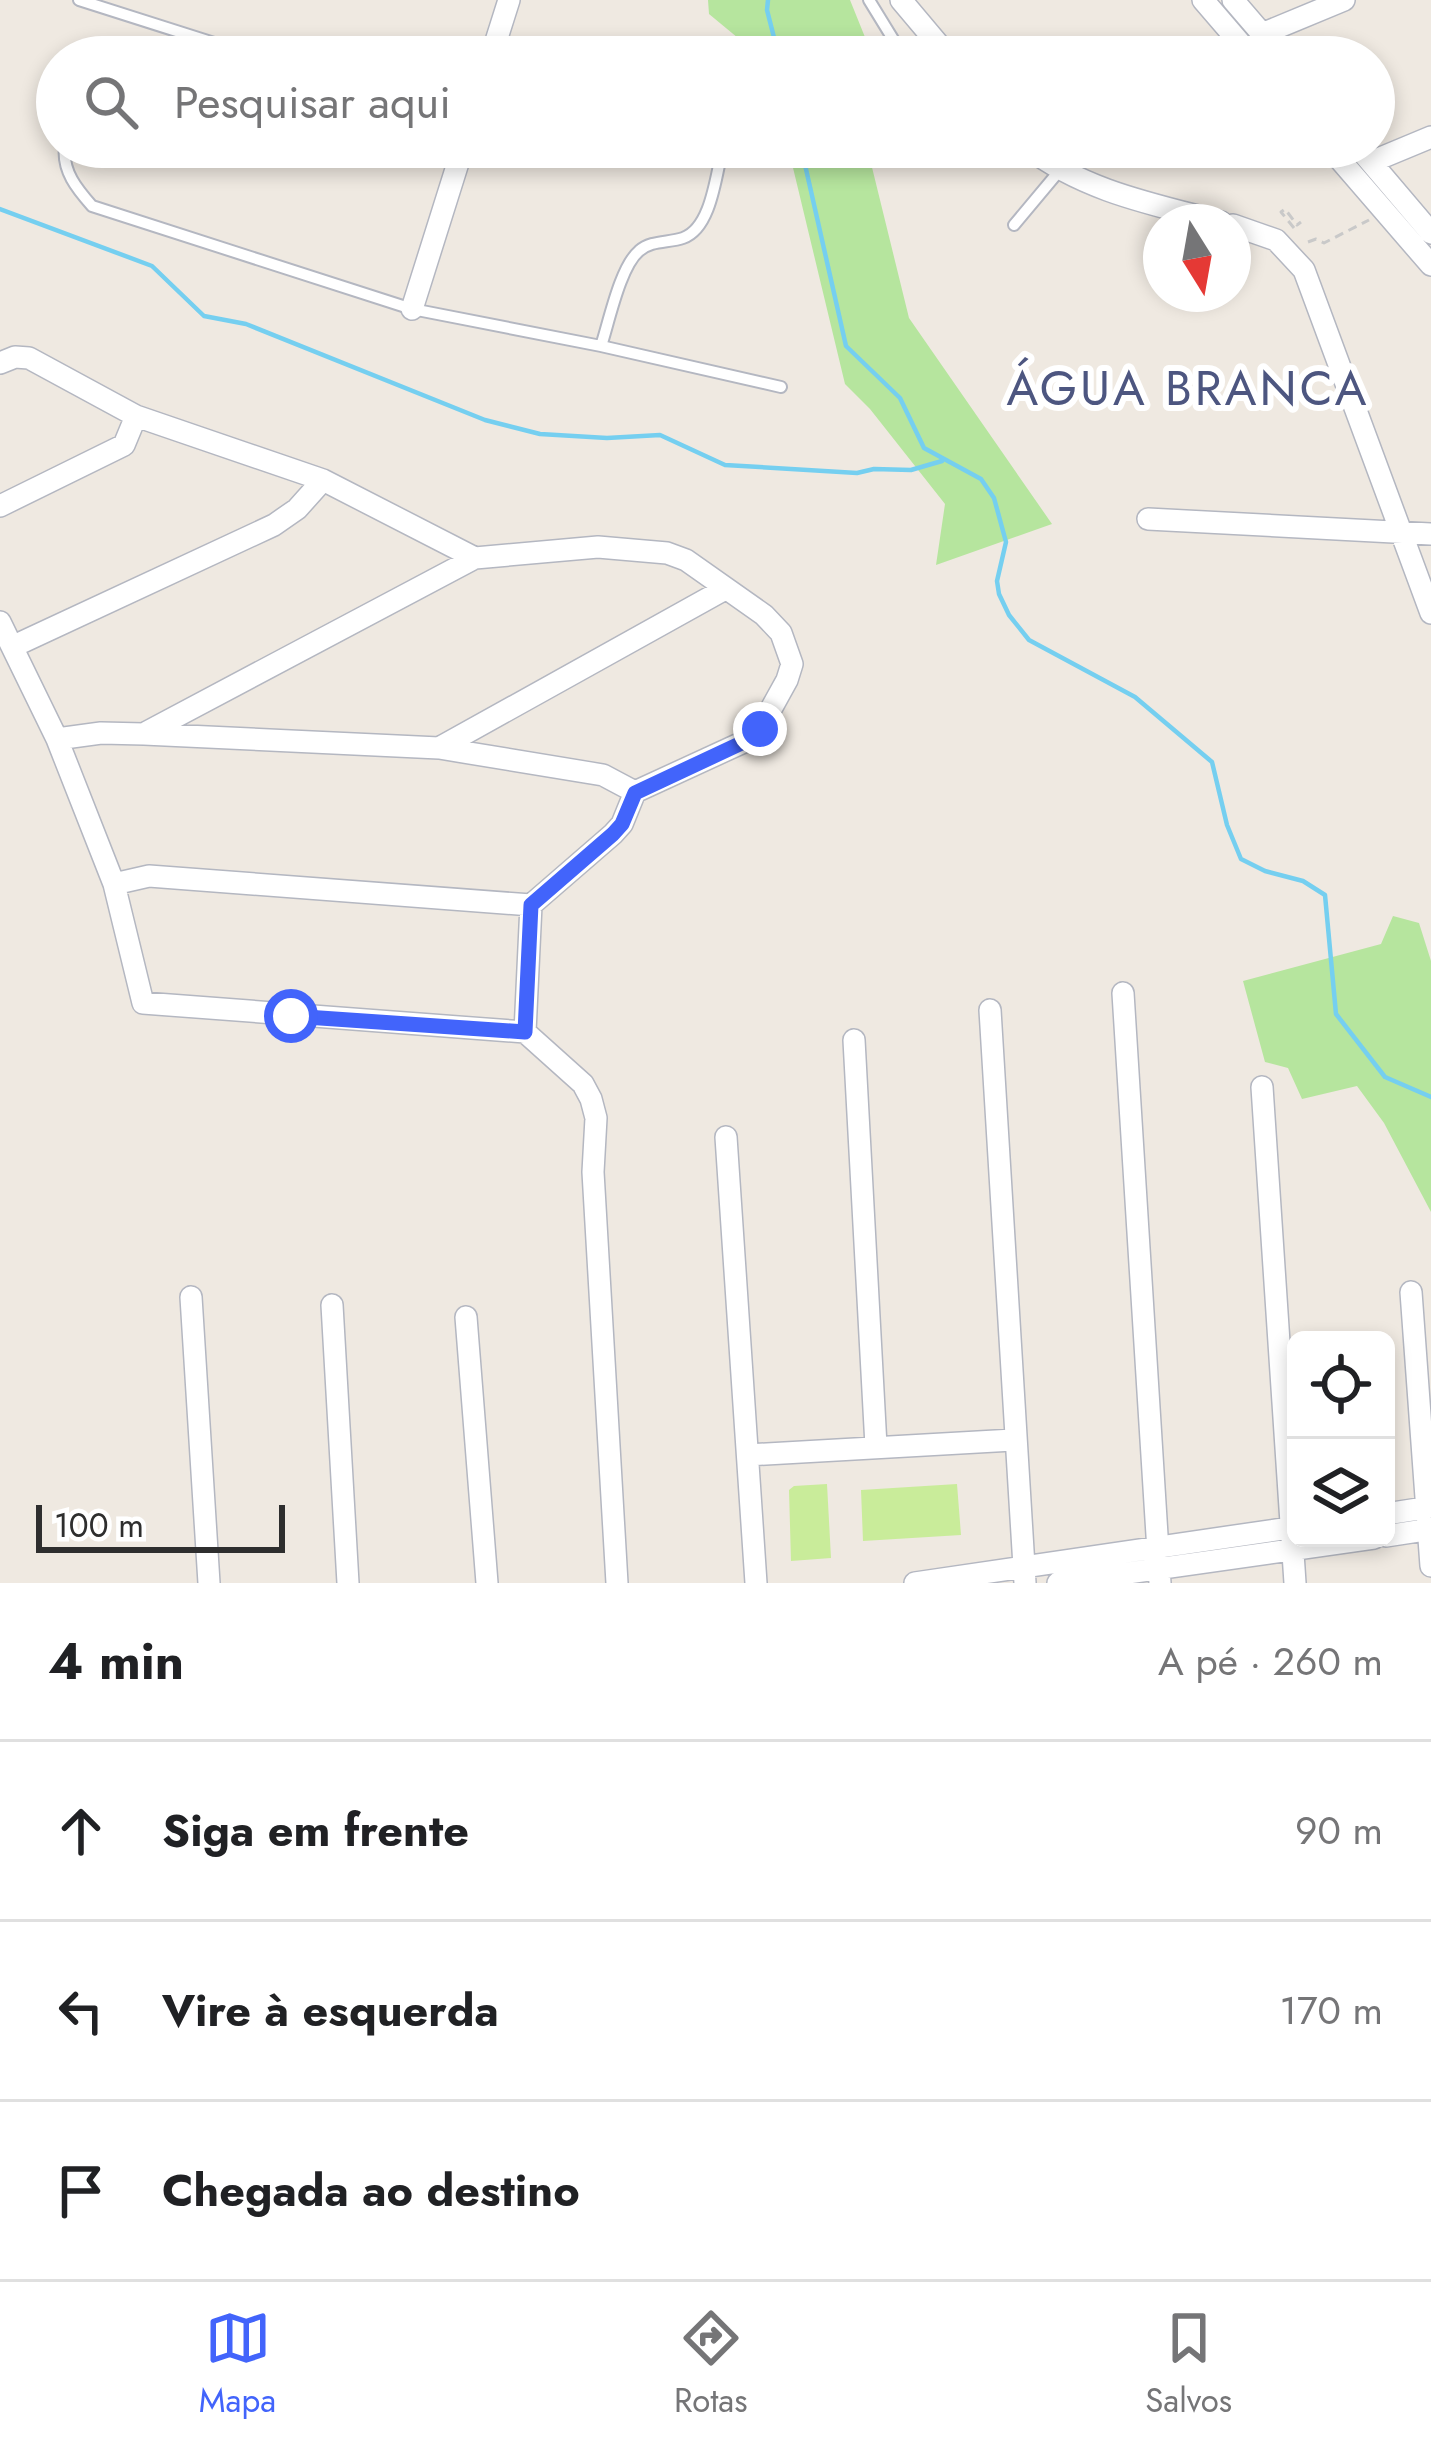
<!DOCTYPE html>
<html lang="pt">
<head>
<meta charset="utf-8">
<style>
  body { margin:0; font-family:Jost,sans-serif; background:#f2f2f2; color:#202124 }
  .controls { position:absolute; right:36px; bottom:36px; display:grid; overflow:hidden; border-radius:18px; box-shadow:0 6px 18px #0003 }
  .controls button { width:108px; height:108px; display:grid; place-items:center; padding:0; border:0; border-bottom:3px solid #e0e0e0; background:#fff; color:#202124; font:60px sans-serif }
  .compass { position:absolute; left:1143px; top:204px; width:108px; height:108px; border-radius:50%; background:#fff; box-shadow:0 6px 18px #0003; rotate:169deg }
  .scale { position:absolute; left:36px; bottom:30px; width:249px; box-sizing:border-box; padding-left:12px; border:6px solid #2e2e2e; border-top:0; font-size:33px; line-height:42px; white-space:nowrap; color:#2e2e2e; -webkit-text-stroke:9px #fff; paint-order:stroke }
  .stop { position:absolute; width:36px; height:36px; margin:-27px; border:9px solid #4264fb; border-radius:50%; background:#fff }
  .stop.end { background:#4264fb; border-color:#fff; box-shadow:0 3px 12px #0008 }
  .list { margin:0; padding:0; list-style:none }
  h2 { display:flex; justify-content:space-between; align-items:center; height:156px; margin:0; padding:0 48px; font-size:51px }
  h2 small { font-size:39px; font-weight:400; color:#757577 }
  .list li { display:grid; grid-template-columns:78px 1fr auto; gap:36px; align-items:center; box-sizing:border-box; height:180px; padding:0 48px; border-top:3px solid #e0e0e0 }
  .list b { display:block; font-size:45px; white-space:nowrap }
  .list em { font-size:39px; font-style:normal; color:#757577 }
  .icon { flex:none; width:66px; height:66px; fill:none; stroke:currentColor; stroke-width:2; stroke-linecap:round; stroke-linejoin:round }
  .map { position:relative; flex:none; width:1431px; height:1583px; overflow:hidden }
  .search { position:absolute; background:#fff; box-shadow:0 6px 18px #0003; left:36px; right:36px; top:36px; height:132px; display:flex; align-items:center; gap:30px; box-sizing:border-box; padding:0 42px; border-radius:66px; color:#757577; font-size:45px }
  .sheet { height:696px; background:#fff }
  nav { display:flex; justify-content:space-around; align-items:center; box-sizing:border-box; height:168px; border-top:3px solid #e0e0e0; background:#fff; font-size:33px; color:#757577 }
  nav a { display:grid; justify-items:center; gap:6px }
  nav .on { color:#4264fb }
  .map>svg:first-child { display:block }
  .green { fill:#b6e59e }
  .pitch { fill:#c9ec9a }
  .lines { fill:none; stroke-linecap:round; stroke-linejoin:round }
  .stream { stroke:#75cff0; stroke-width:4.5 }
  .lane-casing { stroke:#b4b7c1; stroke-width:14 }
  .street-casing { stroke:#b4b7c1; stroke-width:24 }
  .path { stroke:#c9c9c9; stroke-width:3; stroke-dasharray:9 6; stroke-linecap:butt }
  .lane { stroke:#fff; stroke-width:10 }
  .street { stroke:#fff; stroke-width:21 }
  .route { stroke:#4264fb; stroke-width:15 }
  .labels { text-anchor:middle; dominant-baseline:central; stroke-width:12; stroke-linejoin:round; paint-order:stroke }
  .quarter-label { font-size:48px; letter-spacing:3px; fill:#4d5680; stroke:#fff }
</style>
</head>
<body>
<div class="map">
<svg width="1431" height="1583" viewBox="0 0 1431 1583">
  <rect width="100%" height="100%" fill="#efe9e1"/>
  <path class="green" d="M708 0H850L873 57H761L709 14Z
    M788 147H867L909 318 1052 524 936 565 945 504 870 409 845 384Z
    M1393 916 1419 923 1431 961V1212L1384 1123 1357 1086 1302 1099 1288 1068 1265 1062 1243 981 1381 944Z"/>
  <path class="pitch" d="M827 1484 831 1558 791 1561 789 1490 794 1486Z
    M957 1484 961 1535 863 1541 861 1490Z"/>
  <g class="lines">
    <path class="stream" d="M768 0 767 10 779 57
      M801 147 846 346 900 398 924 448 981 479 994 498 1006 542 997 581 999 594 1009 615 1029 640 1135 697 1212 762 1227 825 1241 859 1265 871 1303 881 1325 895 1336 1014 1385 1077 1431 1097
      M0 209 152 266 204 316 246 324 485 420 540 434 607 438 660 435 725 465 857 473 874 469 911 470 942 461"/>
    <defs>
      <path id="lane" d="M79 0 258 57
        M869 0 904 57
        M159 56 162 57
        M86 57 89 46
        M65 147C62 171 77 189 92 206L412 309 601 346C609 322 620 267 639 251 651 240 669 243 683 238 712 228 716 173 723 147
        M1014 225 1060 170
        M601 346 781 387"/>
      <path id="street" d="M901 0 949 57
        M1203 0 1252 57
        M1233 0 1282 57
        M1262 34 1344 0
        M491 57 509 0
        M1027 147C1084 191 1152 204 1221 222
        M1329 147 1431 265
        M1358 147 1431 233
        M1371 162 1431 137
        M1233 225 1276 240 1304 270 1431 613
        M412 309 463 147
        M0 363 15 357 29 358 136 416 323 480 475 558 598 547 667 553 686 560 764 615 781 633 792 664 787 680 760 729 748 740 635 792 622 824 613 834 531 905 525 1032
        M0 506 124 445 136 416
        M1148 519 1431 534
        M0 622 57 739 114 884 143 1003 525 1032 583 1084 591 1099 596 1118 593 1172 617 1583
        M14 646 274 525 297 509 323 480
        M147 732 475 558
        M57 739 101 733 144 734 439 748 603 775 635 792
        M439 748 725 589
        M114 884 149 876 531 905
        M1123 993 1160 1583
        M990 1010 1025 1583
        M854 1040 876 1446
        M1262 1087 1295 1583
        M726 1137 756 1583
        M1411 1292 1431 1566
        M191 1297 209 1583
        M332 1305 348 1583
        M466 1317 487 1583
        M748 1455 1013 1440
        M1386 1514 1431 1507
        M1386 1536 1431 1529
        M915 1583 1296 1527
        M1058 1583 1374 1538"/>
    </defs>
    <use href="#lane" class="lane-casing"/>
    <use href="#street" class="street-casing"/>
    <path class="path" d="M1294 228 1281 212 1285 209 1297 225 1301 222
      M1308 242 1316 239 1324 243 1369 220"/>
    <use href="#lane" class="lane"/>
    <use href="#street" class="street"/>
  </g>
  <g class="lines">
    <path class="route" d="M291 1016 525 1032 531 905 613 834 622 824 635 793 748 740 760 729"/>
  </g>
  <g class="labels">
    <g class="quarter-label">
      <text x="1188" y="388">ÁGUA BRANCA</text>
    </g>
  </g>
</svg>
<div class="controls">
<button><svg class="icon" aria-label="locate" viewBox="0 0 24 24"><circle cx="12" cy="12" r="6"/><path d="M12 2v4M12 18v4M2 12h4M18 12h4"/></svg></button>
<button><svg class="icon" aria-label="layers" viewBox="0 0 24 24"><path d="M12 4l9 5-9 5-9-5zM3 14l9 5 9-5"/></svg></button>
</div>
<svg class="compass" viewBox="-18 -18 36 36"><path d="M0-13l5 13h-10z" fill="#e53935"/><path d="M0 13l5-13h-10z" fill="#757577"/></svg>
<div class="scale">100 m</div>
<div class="stop" style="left:291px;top:1016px"></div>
<div class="stop end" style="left:760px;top:729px"></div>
<div class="search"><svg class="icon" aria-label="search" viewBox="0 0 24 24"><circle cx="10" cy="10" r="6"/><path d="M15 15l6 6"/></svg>Pesquisar aqui</div>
</div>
<section class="sheet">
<h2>4 min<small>A pé · 260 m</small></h2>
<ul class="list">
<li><svg class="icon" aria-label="ahead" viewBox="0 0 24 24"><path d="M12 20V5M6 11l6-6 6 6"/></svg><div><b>Siga em frente</b></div><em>90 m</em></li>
<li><svg class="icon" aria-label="left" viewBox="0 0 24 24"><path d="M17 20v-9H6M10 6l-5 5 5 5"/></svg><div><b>Vire à esquerda</b></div><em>170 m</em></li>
<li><svg class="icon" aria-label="arrive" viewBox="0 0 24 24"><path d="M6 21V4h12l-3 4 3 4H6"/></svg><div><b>Chegada ao destino</b></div></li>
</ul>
</section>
<nav>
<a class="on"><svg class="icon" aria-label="map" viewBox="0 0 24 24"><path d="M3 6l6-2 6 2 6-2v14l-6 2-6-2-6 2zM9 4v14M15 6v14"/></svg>Mapa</a>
<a><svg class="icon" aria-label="directions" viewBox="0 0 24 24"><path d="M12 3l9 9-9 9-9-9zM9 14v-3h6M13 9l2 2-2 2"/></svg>Rotas</a>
<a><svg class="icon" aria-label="saved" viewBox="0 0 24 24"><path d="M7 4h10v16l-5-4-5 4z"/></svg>Salvos</a>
</nav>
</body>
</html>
